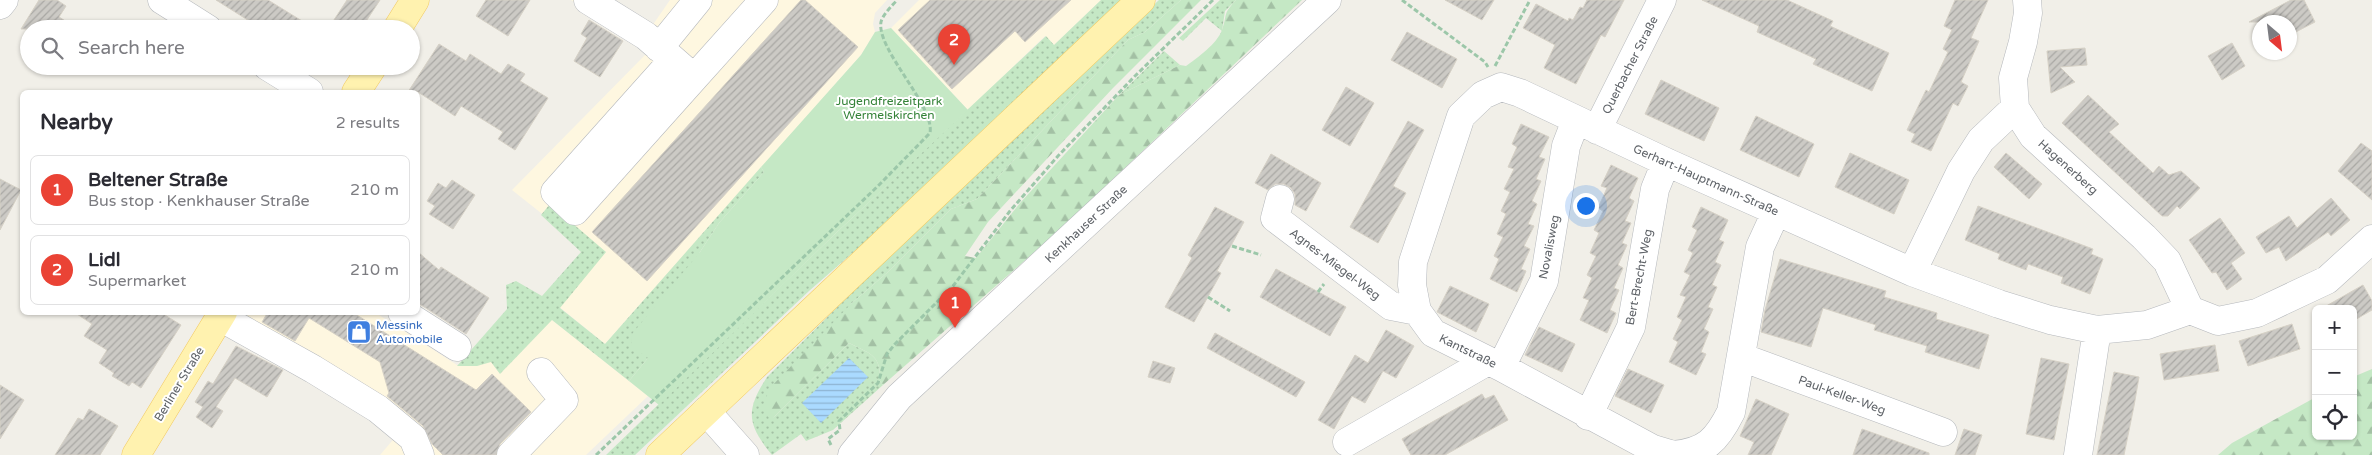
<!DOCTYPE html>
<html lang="en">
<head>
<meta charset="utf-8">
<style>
  body { margin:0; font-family:"Varela Round",sans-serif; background:#f7f7f7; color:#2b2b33 }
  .controls { position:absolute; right:15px; bottom:15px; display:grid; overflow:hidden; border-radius:8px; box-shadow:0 1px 4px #0004 }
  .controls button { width:45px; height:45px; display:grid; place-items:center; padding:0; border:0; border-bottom:1px solid #e1e1e2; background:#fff; color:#2b2b33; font:25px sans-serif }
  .compass { position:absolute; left:2252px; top:15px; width:45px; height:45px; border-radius:50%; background:#fff; box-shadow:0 1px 4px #0004; rotate:152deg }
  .you { position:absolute; left:1585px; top:205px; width:18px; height:18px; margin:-12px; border:4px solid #fff; border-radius:50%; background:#1a73e8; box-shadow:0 0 0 8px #1a73e833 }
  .badge { display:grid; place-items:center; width:32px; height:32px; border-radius:50%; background:#ea4335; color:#fff; font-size:16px; font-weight:700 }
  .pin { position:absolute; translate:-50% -41px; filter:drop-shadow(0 1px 2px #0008) }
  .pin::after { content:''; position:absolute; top:26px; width:18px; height:15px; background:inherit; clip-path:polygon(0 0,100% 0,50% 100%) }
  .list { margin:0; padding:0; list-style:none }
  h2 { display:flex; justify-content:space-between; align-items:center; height:65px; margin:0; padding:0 20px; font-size:21px }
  h2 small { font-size:16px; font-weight:400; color:#7c7c81 }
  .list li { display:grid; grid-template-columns:32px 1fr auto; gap:15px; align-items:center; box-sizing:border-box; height:70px; margin:0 10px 10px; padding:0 10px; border:1px solid #e1e1e2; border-radius:8px }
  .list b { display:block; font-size:19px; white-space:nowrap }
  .list p { margin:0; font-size:16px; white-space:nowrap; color:#7c7c81 }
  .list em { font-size:16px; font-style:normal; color:#7c7c81 }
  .icon { flex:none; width:28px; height:28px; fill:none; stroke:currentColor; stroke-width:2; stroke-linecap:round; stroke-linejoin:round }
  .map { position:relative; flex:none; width:2372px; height:455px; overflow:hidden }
  .search { position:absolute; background:#fff; box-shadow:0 1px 4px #0004; left:20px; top:20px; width:400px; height:55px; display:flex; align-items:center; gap:12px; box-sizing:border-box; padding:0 18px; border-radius:28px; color:#7c7c81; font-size:19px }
  .panel { position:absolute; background:#fff; box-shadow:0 1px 4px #0004; left:20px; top:90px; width:400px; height:225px; border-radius:8px }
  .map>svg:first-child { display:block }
  .commercial { fill:#fef7e0 }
  .grass { fill:url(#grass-dots) }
  .forest { fill:url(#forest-firs) }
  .green { fill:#c5e8c5 }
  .water { fill:url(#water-rules) }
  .building { fill:url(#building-hatch); stroke:#d6d1c6 }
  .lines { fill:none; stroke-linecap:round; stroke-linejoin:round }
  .minor-casing { stroke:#b5b8bc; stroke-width:29 }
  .major-casing { stroke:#f2c960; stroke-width:29 }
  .path { stroke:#9cc7a9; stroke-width:3; stroke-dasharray:5 2.5; stroke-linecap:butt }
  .minor { stroke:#fff; stroke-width:28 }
  .major { stroke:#fff2af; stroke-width:28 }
  .labels { text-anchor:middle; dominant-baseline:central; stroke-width:4; stroke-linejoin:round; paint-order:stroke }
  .street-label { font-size:12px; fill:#5f6368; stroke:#fff }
  .park-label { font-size:12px; fill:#348238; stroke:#fff }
  .shop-label { font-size:12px; fill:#366cbe; stroke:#fff; text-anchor:start }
</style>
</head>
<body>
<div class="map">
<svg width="2372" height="455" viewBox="0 0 2372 455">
  <defs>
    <pattern id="grass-dots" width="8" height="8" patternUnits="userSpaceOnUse" patternTransform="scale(1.25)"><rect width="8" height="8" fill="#c5e8c5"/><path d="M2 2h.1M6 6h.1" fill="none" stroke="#a3c0a4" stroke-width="1.8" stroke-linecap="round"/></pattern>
    <pattern id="forest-firs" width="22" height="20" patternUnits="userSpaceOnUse" patternTransform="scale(1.25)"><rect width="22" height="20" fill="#c5e8c5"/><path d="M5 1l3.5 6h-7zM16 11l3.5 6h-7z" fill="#a3c0a4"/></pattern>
    <pattern id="water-rules" width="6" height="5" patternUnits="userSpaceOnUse" patternTransform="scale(1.25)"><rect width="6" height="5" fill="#aadaff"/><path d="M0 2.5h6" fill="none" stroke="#8eb4d2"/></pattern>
    <pattern id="building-hatch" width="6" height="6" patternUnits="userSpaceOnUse" patternTransform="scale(1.25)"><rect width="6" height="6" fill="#cccac5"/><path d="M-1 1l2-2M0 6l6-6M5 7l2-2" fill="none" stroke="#a9a8a4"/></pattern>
  </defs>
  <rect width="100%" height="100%" fill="#f1efe8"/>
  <path class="commercial" d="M571 0H609L652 26 670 0H887L875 13 873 24 875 32 861 55 605 344 552 301 594 255 512 190 647 53 630 36Z
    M919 0H1101L1054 45 1045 36 968 110 891 28Z
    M532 304 648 396 586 455H380L398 434 237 333 249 313H376L457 365 477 366Z"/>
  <path class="grass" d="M1101 0H1123L880 229 809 291 635 455H606L836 233 1046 36 1054 45Z
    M1159 0H1181L1145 32 1128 40 977 199 951 209 888 272 852 303 773 418 849 343C870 354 881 354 880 381L883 385 833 430 806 441 801 434 772 455C746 423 746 410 767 377L920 225Z
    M1220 0H1236L1225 11 1222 31 1206 18 1183 41 1179 38Z
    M1164 51 1180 65 1119 95Z
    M761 167 764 172 719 223 700 252 648 358 629 381 552 320 500 374 491 362 477 366H457L507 309 506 285 516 281 542 296 581 252 541 215 550 204 606 252 560 308 605 344Z"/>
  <path class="forest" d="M1181 0H1201L1113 88 988 222 965 256 976 258 1020 203 1119 95 1180 65 1186 66C1197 58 1217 44 1222 30 1228 13 1222 15 1236 0H1302L1055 234 883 385 880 381C881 354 870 354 849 343L773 418H769L764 409 767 391 852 303 888 272 951 209 977 199 1128 40 1145 32Z
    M2372 369V455H2218L2232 443 2316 397V436H2353V377Z"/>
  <path class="green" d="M891 28 968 110 836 233 659 405 629 381 648 358 631 346 632 334 700 252 719 223 764 172 761 167 861 55 875 32Z"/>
  <path class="water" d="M849 358 868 377 821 423 802 403Z"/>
  <path class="building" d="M39 0H57L66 6 59 17 78 29H21Z
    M216 0H268L315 29H262Z
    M347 0H380L361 29H328Z
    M486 0H530L508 36 476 16Z
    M801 0H805L858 47 647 281 592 232Z
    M930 0H1071L1025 42 1015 31 952 89 898 30Z
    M1445 0H1494L1482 20Z
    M1587 0H1624L1605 37 1601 35 1576 84 1544 68 1555 45 1523 28 1536 4 1568 21 1569 18 1573 20 1580 7 1583 8Z
    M1702 0H1787L1833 21 1830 26 1889 53 1872 91 1813 64 1816 59 1757 32 1759 26Z
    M1955 0H1988L1971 38 1979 41 1961 82 1968 86 1958 106 1953 103 1931 151 1911 142 1915 134 1907 130 1926 90 1929 92 1948 52 1943 49 1952 30 1944 26Z
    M2291 0H2304L2315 22 2290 35V22H2249Z
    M589 20 623 41 600 77 574 61 587 38 581 34Z
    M1407 32 1457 59 1442 88 1391 60Z
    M2232 43 2245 66 2222 80 2208 56Z
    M439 44 466 61 470 54 501 74 508 64 525 74 520 81 548 98 515 150 498 139 503 132 461 106 455 116 418 92H408Z
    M2085 48 2087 65 2060 67 2075 82 2051 93 2047 51Z
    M1661 80 1719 108 1704 141 1645 114Z
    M1346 87 1374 103 1350 146 1322 130Z
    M2088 95 2119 124 2109 132 2153 173 2159 166 2169 175 2181 171 2200 188 2180 209 2177 206 2168 216H2162L2062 123Z
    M1756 116 1814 144 1799 177 1740 150Z
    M1408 121 1424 130 1393 186 1406 193 1378 243 1350 227Z
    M1521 124 1549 137 1539 157 1545 159 1536 179 1541 181 1532 201 1537 204 1528 224 1534 226 1524 246 1530 249 1521 269 1526 271 1517 292 1490 279 1499 259 1494 256 1503 237 1497 234 1506 214 1501 211 1510 192 1504 189 1514 169 1508 167 1517 147 1512 144Z
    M2361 143 2372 151V200L2338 171Z
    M1850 153 1909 180 1894 214 1835 187Z
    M2006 153 2042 184 2029 199 1994 167Z
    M1271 154 1321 183 1306 211 1295 205V194L1291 188 1284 184H1275L1268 190 1255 183Z
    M1611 165 1638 178 1629 198 1634 201 1625 221 1631 223 1622 243 1627 245 1618 265 1623 268 1614 288 1619 290 1610 310 1616 313 1607 333 1580 320 1589 300 1583 298 1592 278 1587 275 1596 256 1590 253 1599 233 1594 230 1603 211 1598 208 1607 188 1601 186Z
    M0 179 21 190 0 230Z
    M452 180 475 195 453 229 429 214 435 206 427 201 438 183 446 188Z
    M2331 198 2350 220 2331 236 2328 232 2286 261 2279 247 2266 253 2256 237 2289 216 2297 228Z
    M1978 206 2093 249 2091 254 2103 259 2090 294 2061 283 2063 277 2028 264 2026 270 1998 259 2000 254 1965 240Z
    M1215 207 1244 222 1217 271 1221 273 1194 322 1165 307 1192 258 1188 255Z
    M1701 207 1728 220 1719 240 1724 242 1715 262 1721 265 1712 285 1717 287 1708 307 1713 309 1704 329 1709 332 1701 352 1706 354 1696 375 1669 362 1678 342 1673 339 1682 320 1677 317 1686 297 1680 295 1690 275 1684 272 1693 253 1688 250 1697 230 1692 227Z
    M2220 218 2245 253 2231 263 2242 279 2227 290 2216 272 2212 273 2189 240Z
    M418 252 439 270 441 267 489 298 466 334 418 303Z
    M1780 259 1886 291 1884 297 1937 313 1936 319 1989 335 1979 369 1925 352 1927 346 1874 330 1876 325 1823 308 1811 347 1761 332 1765 310Z
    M1276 269 1346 307 1330 336 1260 297Z
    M2363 285 2372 301V310L2353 321V309H2321Z
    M1450 286 1489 304 1476 332 1437 312Z
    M74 312H160L181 325 141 388 132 382 129 386 112 376 114 373 99 363 107 350 84 336 92 324Z
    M268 312H352L476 390 492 374 531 412 500 444 496 455H443L432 444 423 426 387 396 389 393 380 362 309 318 295 341 262 322Z
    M2292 324 2300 349 2248 366 2239 341Z
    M1539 327 1575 344 1562 372 1525 355Z
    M1386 330 1414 346 1396 378 1383 371 1365 403 1352 396 1334 429 1318 420 1355 355 1368 363Z
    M1215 333 1305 382 1296 397 1207 348Z
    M2215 345 2219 371 2164 380 2160 354Z
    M236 346 283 370 267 397 235 378 216 407 223 411 212 428 196 417 203 407 195 402 208 381 213 384Z
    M2041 358 2069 364 2054 440 2026 434Z
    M1153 361 1175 368 1170 383 1148 377Z
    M1628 369 1664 385 1651 413 1615 396Z
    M2114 372 2139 377 2134 406 2124 455H2097Z
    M0 385 24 400 0 439Z
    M1482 394 1485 399 1494 395 1508 420 1445 455H1411L1402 439Z
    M1756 399 1789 414 1771 455H1748L1754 442 1740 436Z
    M89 409 118 426 100 455H55L78 418 83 420Z
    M1862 429 1929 453V455H1853Z
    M1964 429 1982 435 1975 455H1955Z"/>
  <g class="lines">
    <defs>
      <path id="minor" d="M162 0 208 29
        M588 0 646 36 694 78 764 0
        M2027 0 2028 13 2023 42 2013 78 2015 108 2033 136 2144 237 2167 261 2190 310
        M0 5 4 0
        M659 48 698 0
        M673 60 555 192 575 211 694 78
        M267 66 309 92
        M1597 130 1662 0
        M1280 199 1275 218 1391 306 1417 311
        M1912 272 1961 171 1981 140 2015 108
        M402 312 457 347
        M220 317 313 369 378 409 413 438 420 455
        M1741 357 1943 432
        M1501 367 1544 281 1566 146 1576 120
        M706 411 745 455
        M1588 416 1631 327 1655 189 1666 162
        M1347 442 1488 361
        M511 455 564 400 541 372
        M852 455 899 397 1327 0
        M1673 455 1653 449 1501 367 1433 333 1417 311 1412 285 1413 262 1461 116 1483 95 1501 87 1520 93 1666 162 1912 272 1999 304 2050 320 2097 330 2147 325 2190 310 2218 321 2257 313 2327 280 2372 239
        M1673 455C1706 452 1717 440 1731 412L1760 247 1776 212
        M2078 455 2097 330"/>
      <path id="major" d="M397 29 415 0
        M356 92 373 66
        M136 455 223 312
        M660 455 1141 0"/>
    </defs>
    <use href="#minor" class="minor-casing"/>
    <use href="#major" class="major-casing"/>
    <path class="path" d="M1402 0 1485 62 1488 67
      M1495 66 1530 0
      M1232 246 1261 255
      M1318 292 1324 284
      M1208 297 1230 311
      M831 445 828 439 840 430 839 421 878 383 887 354 895 344 953 286 1010 211 1058 156 1135 76 1213 0
      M596 455 878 186 930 133C935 106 876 49 881 22 883 14 892 6 897 0"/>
    <use href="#minor" class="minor"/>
    <use href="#major" class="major"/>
  </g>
  <defs>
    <symbol id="shop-square" viewBox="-11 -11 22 22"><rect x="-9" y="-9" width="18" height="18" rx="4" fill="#3f7fe0" stroke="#fff"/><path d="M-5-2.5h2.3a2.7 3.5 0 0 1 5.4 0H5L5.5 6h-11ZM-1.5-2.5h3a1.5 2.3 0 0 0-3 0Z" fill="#fff"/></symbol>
  </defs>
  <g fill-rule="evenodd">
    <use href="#shop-square" x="345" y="318" width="28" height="28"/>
  </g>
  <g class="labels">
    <g class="street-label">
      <text transform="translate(1630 65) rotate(-63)">Querbacher Straße</text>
      <text transform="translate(2068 167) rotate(42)">Hagenerberg</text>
      <text transform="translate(1706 180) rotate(24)">Gerhart-Hauptmann-Straße</text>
      <text transform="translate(1086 224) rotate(-43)">Kenkhauser Straße</text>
      <text transform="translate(1549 247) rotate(-79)">Novalisweg</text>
      <text transform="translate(1335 264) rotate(37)">Agnes-Miegel-Weg</text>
      <text transform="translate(1639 277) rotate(-79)">Bert-Brecht-Weg</text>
      <text transform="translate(1468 351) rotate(26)">Kantstraße</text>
      <text transform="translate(179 384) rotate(-59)">Berliner Straße</text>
      <text transform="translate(1842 395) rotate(20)">Paul-Keller-Weg</text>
    </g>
    <g class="park-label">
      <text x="889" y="101">Jugendfreizeitpark<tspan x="889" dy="14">Wermelskirchen</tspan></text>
    </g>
    <g class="shop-label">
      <text x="376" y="325">Messink<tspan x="376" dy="14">Automobile</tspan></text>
    </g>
  </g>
</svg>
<div class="controls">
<button>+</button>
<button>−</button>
<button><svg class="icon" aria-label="locate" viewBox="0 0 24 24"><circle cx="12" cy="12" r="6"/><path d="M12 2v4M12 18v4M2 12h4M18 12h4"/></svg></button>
</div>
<svg class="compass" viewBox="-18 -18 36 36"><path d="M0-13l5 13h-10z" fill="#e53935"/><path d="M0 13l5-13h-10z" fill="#7c7c81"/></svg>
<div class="you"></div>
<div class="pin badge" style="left:955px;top:328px">1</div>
<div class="pin badge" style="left:954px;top:65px">2</div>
<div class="search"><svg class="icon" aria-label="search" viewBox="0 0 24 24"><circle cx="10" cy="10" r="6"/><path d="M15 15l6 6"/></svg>Search here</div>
<section class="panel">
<h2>Nearby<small>2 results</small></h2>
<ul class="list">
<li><span class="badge">1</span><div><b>Beltener Straße</b><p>Bus stop · Kenkhauser Straße</p></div><em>210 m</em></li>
<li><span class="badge">2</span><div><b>Lidl</b><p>Supermarket</p></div><em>210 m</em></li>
</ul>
</section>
</div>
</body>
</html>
